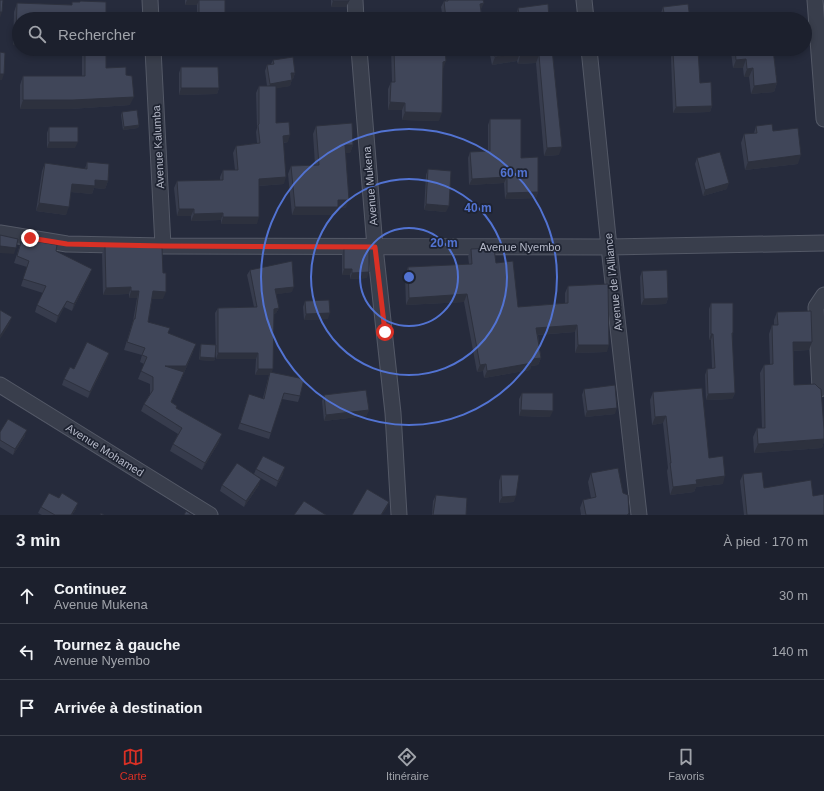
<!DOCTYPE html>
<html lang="fr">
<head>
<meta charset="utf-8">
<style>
  body { margin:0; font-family:Helvetica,sans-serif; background:#292d39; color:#f1f3f6 }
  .stop { position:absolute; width:12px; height:12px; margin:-9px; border:3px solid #d93025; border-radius:50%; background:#fff }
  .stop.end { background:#d93025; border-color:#fff; box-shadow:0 1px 4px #0008 }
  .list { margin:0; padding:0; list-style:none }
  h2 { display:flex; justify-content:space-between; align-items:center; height:52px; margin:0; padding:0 16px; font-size:17px }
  h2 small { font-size:13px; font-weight:400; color:#a0a3aa }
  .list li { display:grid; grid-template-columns:26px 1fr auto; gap:12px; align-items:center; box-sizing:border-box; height:56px; padding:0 16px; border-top:1px solid #3a3e49 }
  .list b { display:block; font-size:15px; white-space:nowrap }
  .list p { margin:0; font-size:13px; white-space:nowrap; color:#a0a3aa }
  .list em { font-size:13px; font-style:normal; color:#a0a3aa }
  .icon { flex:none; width:22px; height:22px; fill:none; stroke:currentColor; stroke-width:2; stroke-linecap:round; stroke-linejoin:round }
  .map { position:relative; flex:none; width:824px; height:515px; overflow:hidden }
  .search { position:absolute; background:#1c202d; box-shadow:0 2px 6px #0003; left:12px; right:12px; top:12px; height:44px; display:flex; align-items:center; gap:10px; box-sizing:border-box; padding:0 14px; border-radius:22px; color:#a0a3aa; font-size:15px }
  .sheet { height:220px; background:#1c202d }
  nav { display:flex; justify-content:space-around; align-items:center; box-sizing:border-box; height:56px; border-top:1px solid #3a3e49; background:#1c202d; font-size:11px; color:#a0a3aa }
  nav a { display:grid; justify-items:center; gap:2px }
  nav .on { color:#d93025 }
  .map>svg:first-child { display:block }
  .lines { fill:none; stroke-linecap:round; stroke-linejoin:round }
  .minor-casing { stroke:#545967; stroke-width:17 }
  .minor { stroke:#393e4c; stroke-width:15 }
  .wall { fill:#373c4d }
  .shaded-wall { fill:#2d313e }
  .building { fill:#404659; stroke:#2d313e }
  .route { stroke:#d93025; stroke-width:5 }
  .ring { fill:none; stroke:#5273d2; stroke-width:2 }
  .labels { text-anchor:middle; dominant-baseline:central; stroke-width:3.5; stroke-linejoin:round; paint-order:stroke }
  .street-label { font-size:11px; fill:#b5b9c8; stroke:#1e2331 }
  .centre { fill:#5273d2; stroke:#1e2331; stroke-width:2 }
  .ring-label { font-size:12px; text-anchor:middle; font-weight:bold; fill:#5273d2; stroke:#1e2331; stroke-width:3.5; stroke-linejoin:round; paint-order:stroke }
</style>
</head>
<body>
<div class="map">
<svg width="824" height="515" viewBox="0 0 824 515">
  <rect width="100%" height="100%" fill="#262b3c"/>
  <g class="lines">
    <defs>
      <path id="minor" d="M150 0 151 19
        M355 0 356 19
        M584 0 586 19
        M815 0 824 119
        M153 49 163 246
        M359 49 375 247 393 413 399 515
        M589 49 609 247 639 515
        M0 233 67 244 163 246 609 247 824 243
        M0 385 210 515
        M820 389 816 307 824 295"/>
    </defs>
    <use href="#minor" class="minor-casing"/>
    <use href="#minor" class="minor"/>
  </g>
  <path class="wall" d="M185 0H225L224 19H197V5H185Z
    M331 0H349L346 7H331Z
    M446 0H483L481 9 482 19H443L441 7 444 1H446Z
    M72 2H106L19 19V45H13L14 12 17 3 72 5Z
    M663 7 690 19H662L661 13Z
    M518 8 549 19H516V16Z
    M77 49H106V68L126 75 130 105 70 109H20V85L23 76H82V54H77Z
    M391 49H445L443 69 439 121 402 120V110H388V89L391 82H392Z
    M489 49H552L559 155 544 156 536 63 518 64 517 61 492 65 489 50Z
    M732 49H773L777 83 774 92 751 94 749 77H744L743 68H733L731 52Z
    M673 51 700 83 712 106 710 112 673 113 671 57Z
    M273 60 295 73 293 79H292L290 86 276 88V123L288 142 284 143V184L259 186 257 224H221V220L191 221V216H177L174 188 177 181 220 180V177L223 170H235L233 153 236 146 257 143 256 132 257 128 256 93 259 86H267L265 71 267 65 271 64Z
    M181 67 219 88 217 94 179 95V73Z
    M122 112 139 125 138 128 123 130 121 115Z
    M490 119 521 158 538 192 536 198 505 199 504 183 469 185 468 158 470 152 488 151V125Z
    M316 126 353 145 350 153H346V208H337L335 215H292L288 174 291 166 315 165 313 134Z
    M756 126 798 164 745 170 741 143 744 134 754 133Z
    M49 127 75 148H47V133Z
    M697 158 727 189 703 196 695 164Z
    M87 162 108 181 105 189 94 188 92 194 71 192 66 215 36 211 42 171 45 163 85 169Z
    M428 169 446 212 424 210 426 175Z
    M20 245 56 251 89 276 72 311 64 307 56 323 35 312 37 305 43 293 21 286 27 267 14 263Z
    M105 246 163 299H152L148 322 168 333 193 352 171 403 177 406 176 408 219 442 202 470 170 451 173 444 178 434 141 411 144 404 150 394V384L138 379 144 364 140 362 142 355 124 350 133 321 137 298H129V294L103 295 102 254Z
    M344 249 367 278 350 279V275H342V255Z
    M471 249 496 263 518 307 565 303V293L568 286 607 352 575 353V332L538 335 541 358 538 365 531 366 530 370 484 378 483 371 477 372 464 302 406 305 405 275 408 267 469 264 468 256Z
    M250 270 292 292 276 294 279 308 276 313 274 314 272 372 300 396 298 402 282 399 269 439 238 429 247 400 263 398 269 375H255L256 359H216L215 313 218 308 254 307 247 275Z
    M642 271 668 298 666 304 641 305 640 277Z
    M305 301 328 319 304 320 303 307Z
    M711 303 733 333 732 336 735 393 732 399 706 400 705 375 707 369 712 368 711 340H709V309Z
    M777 312 809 350 793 351 794 385 824 429V441L822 448 754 453 753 437 757 428H762L760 373 764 365 770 364 769 334 772 325H774V320Z
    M201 344 215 358 214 361 199 360 200 347Z
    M109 353 107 359 88 398 62 385 64 379 74 369Z
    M584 389 615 414 585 417 582 395Z
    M653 392 709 458 723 484 696 487 694 492 670 495 667 471 668 468 663 423 652 425 650 400Z
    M522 393 550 417 519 416V399Z
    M324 395 369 410 366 416 324 421 322 401Z
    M0 432 25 436 13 455 0 447Z
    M256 469 283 474 276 487 257 476 259 485 244 507 220 491 222 485 254 474Z
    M591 473 623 493 629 513 628 515H581L580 508 583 500 591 498 588 482Z
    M743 474 764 488 813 496 824 515H744L740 481Z
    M501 475 514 502 499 503V481Z
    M436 495 466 515H432L433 501Z
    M41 507 76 509 72 515H42L38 513Z"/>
  <path class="shaded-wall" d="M187 0H199L197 5H185Z
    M333 1H349L346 7H331Z
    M484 3 481 9 478 10 480 4Z
    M0 12H2L0 18Z
    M199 14 225 15 224 19H198Z
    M55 18 80 19H54Z
    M16 37H19V45H13Z
    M78 49H84L82 54H77Z
    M520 53 517 61 492 65 495 57Z
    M539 55 536 63 518 64 520 56Z
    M746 59 743 68H733L736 60Z
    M446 61 443 69V62Z
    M753 68 749 77H744L747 69Z
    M291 73H295L293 79H289Z
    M0 74H4L2 80H0Z
    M292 80 290 86 268 90 270 84Z
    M777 83 774 92 751 94 754 86Z
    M181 88H219L217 94 179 95Z
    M134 97 130 105 70 109H20L23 100Z
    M390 102 405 103 402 110H388Z
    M712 106 710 112 673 113 676 107Z
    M405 112 442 113 439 121 402 120Z
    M139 125 138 128 123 130 124 127Z
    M290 135 288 142 281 143 283 136Z
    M49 142H78L75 148H47Z
    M345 145H353L350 153H342Z
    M562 147 559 155 544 156 547 148Z
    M801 155 798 164 745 170 748 162Z
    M286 177 284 184 257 186 259 179Z
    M507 177 504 183 469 185 472 179Z
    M95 180 108 181 105 189 94 188 92 194 69 192 72 184Z
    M729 183 727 189 703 196 705 190Z
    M538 192 536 198 505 199 507 193Z
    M338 200H349L346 208H337L335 215H292L295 207Z
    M39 203 69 207 66 215 36 211Z
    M426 204 449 206 446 212 424 210Z
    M179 209H194L191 216H177Z
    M223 213 221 220 191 221 194 214Z
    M223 217H259L257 224H221Z
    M0 246 16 248 14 254 0 253Z
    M92 269 89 276 72 311 74 304Z
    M344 269H352L350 275H342Z
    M369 272 367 278 350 279 352 273Z
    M131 287 129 294 103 295 106 288Z
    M294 287 292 292 272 295 275 289Z
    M131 291H139L137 298H129Z
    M153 291 166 292 163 299H150Z
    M467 294 464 302 406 305 409 298Z
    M668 298 666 304 641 305 644 299Z
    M67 301 56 323 58 316Z
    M279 308 276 313 272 314 274 309Z
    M330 313 328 319 304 320 306 314Z
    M12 317 9 325 0 339V336Z
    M577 325 575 332 534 335 536 328Z
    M711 334H713L711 340H709Z
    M793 342H812L809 350 789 351Z
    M196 344 193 352 168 410 165 366Z
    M578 345H609L607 352 575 353Z
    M109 353 107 359 88 398 90 392Z
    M218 353H258L256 359H216Z
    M200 357 215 358 214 361 199 360Z
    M541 358 538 365 531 366 530 370 484 378 487 371 532 359Z
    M486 364 483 371 477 372 480 365Z
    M258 369H273L271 375 270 372 269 375H255Z
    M735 393 732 399 706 400 708 394Z
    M617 408 615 414 585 417 587 411Z
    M369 410 366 416 324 421 326 415Z
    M521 410 553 411 550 417 519 416Z
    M666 416 663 423 652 425 655 417Z
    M27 430 25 436 13 455 15 449Z
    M222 434 219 442 202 470 205 463Z
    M824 439V441L822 448 754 453 758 444Z
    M285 467 283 474 276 487 278 481Z
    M725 476 723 484 696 487 694 492 670 495 673 487 696 480Z
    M261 479 259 485 244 507 246 501Z
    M516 496 514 502 499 503 502 497Z
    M389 502 387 508 382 515H381Z
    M78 503 76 509 72 515H71Z"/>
  <path class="building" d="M0 0H3L2 12H0Z
    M199 0H225V15L199 14Z
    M333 0H349V1H333Z
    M448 0H483L484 3 480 4 482 19H446L444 1H448Z
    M80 1 106 2V19H80L55 18V19H19V37H16L17 3 72 5V2H80Z
    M548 4 549 19H520L518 8Z
    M688 4 690 19H665L663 7Z
    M240 16V19H226V17Z
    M85 49H106V68L126 67V75L132 76 134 97 73 100H23V76H85Z
    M394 49H445L446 61 443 62 442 113 405 112V103L390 102 391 82H395Z
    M493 49H552L562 147 547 148 539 55 520 56V53L495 57Z
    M735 49H773L777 83 754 86 753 68 747 69 746 59 736 60Z
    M698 50 700 83 711 82 712 106 676 107 673 51Z
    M0 52 5 53 4 74H0Z
    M293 57 295 73H291L292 80 270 84 267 65 274 64 273 60Z
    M181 67H218L219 88H181Z
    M259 86H276V123L289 122 290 135 283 136 286 177 259 179V217H223V213L194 214V209H179L177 181 223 180V170H238L236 146 260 143 258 125 259 124Z
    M137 110 139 125 124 127 122 112Z
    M490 119H521V158L538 157V192L507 193V177L472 179 470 152 490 151Z
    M352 123 353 145H345L349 200H338V207H295L291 166 319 165 316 126Z
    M772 124 773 131 798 128 801 155 748 162 744 134 757 133 756 126Z
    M49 127H78V142H49Z
    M720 152 729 183 705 190 697 158Z
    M87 162 109 164 108 181 95 180V186L72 184 69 207 39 203 45 163 87 169Z
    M428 169 451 171 449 206 426 204Z
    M0 235 18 239 16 248 0 246Z
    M22 239 57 245 56 251 92 269 74 304 67 301 58 316 37 305 46 286 23 279 29 261 17 256Z
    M105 246 162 248 163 273H166V292L153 291 148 322 170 328 168 333 196 344 186 366H165L184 372 171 402 177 406 176 408 222 434 205 463 173 444 182 428 144 404 153 390V377L141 371 147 357 142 355 145 348 127 342 134 319H135L139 291H131V287L106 288Z
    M494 248 496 263 513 261 518 307 568 303V286L608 284 609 345H578L577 325 536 328 541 358 532 359V363L487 371 486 364 480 365 467 294 409 298 408 267 472 264 471 249Z
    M344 249H369V272L352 273V269H344Z
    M292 261 294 287 275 289 279 308 274 309 273 369H258V353H218V308L257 307 250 270Z
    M667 270 668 298 644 299 642 271Z
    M329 300 330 313 306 314 305 301Z
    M711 303H733V333H732L735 393 708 394 707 369 715 368 713 334H711Z
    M0 310 12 317 0 336Z
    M811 311 812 342H793L794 385 815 384 819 388 821 389 824 429V439L758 444 757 428H765L764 365 773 364 772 325H778L777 312Z
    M87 342 109 353 90 392 64 379 70 367 74 369Z
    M201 344 216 345 215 358 200 357Z
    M270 372 304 379 300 396 284 393 271 433 240 423 249 394 264 399Z
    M615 385 617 408 587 411 584 389Z
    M702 388 709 458 723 456 725 476 696 480 697 484 673 487 670 463H671L666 416 655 417 653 392Z
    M366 390 369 410 326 415 324 395Z
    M522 393H553V411L521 410Z
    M8 419 27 430 15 449 0 440V432Z
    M263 456 285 467 278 481 256 469Z
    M237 463 261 479 246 501 222 485Z
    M618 468 623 493 628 495 629 513 627 515H586L583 500 596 497 591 473Z
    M762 472 764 488 811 480 813 496 824 494V515H747L743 474Z
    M501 475H519L516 496 502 497Z
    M367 489 389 502 381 515H352Z
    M49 493 59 498 62 493 78 503 71 515H55L41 507Z
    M436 495 467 498 466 515H433Z
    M304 501 326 515H294Z
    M186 511 192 515H184Z
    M101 513 104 515H100Z"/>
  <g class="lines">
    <path class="route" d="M30 238 67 244 163 246 375 247 385 332"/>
  </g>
  <g class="ring">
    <circle cx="409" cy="277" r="49"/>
    <circle cx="409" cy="277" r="98"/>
    <circle cx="409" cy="277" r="148"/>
  </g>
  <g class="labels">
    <g class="street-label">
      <text transform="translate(158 147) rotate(-93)">Avenue Kalumba</text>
      <text transform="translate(370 186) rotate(-95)">Avenue Mukena</text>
      <text x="520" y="247">Avenue Nyembo</text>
      <text transform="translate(613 282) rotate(-96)">Avenue de l'Alliance</text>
      <text transform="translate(105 450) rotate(32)">Avenue Mohamed</text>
    </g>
  </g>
  <circle cx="409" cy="277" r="6" class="centre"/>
  <g class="ring-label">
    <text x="514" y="177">60 m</text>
    <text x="478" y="212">40 m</text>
    <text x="444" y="247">20 m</text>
  </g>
</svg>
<div class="stop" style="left:385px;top:332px"></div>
<div class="stop end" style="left:30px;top:238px"></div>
<div class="search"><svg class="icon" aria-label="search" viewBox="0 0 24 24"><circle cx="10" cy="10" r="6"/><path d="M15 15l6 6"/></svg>Rechercher</div>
</div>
<section class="sheet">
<h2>3 min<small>À pied · 170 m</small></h2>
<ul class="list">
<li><svg class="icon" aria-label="ahead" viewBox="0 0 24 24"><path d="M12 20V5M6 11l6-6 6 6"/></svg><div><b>Continuez</b><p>Avenue Mukena</p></div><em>30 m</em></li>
<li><svg class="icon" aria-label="left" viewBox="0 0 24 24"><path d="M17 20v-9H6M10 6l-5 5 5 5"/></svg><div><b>Tournez à gauche</b><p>Avenue Nyembo</p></div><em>140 m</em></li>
<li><svg class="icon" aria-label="arrive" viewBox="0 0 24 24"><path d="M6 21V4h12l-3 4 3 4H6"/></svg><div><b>Arrivée à destination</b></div></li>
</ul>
</section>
<nav>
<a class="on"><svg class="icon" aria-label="map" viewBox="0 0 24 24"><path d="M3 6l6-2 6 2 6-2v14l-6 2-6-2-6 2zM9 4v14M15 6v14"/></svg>Carte</a>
<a><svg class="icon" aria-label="directions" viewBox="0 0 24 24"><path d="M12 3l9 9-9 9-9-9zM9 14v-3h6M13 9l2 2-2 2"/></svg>Itinéraire</a>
<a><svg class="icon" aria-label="saved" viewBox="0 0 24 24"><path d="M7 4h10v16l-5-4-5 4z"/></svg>Favoris</a>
</nav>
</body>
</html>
